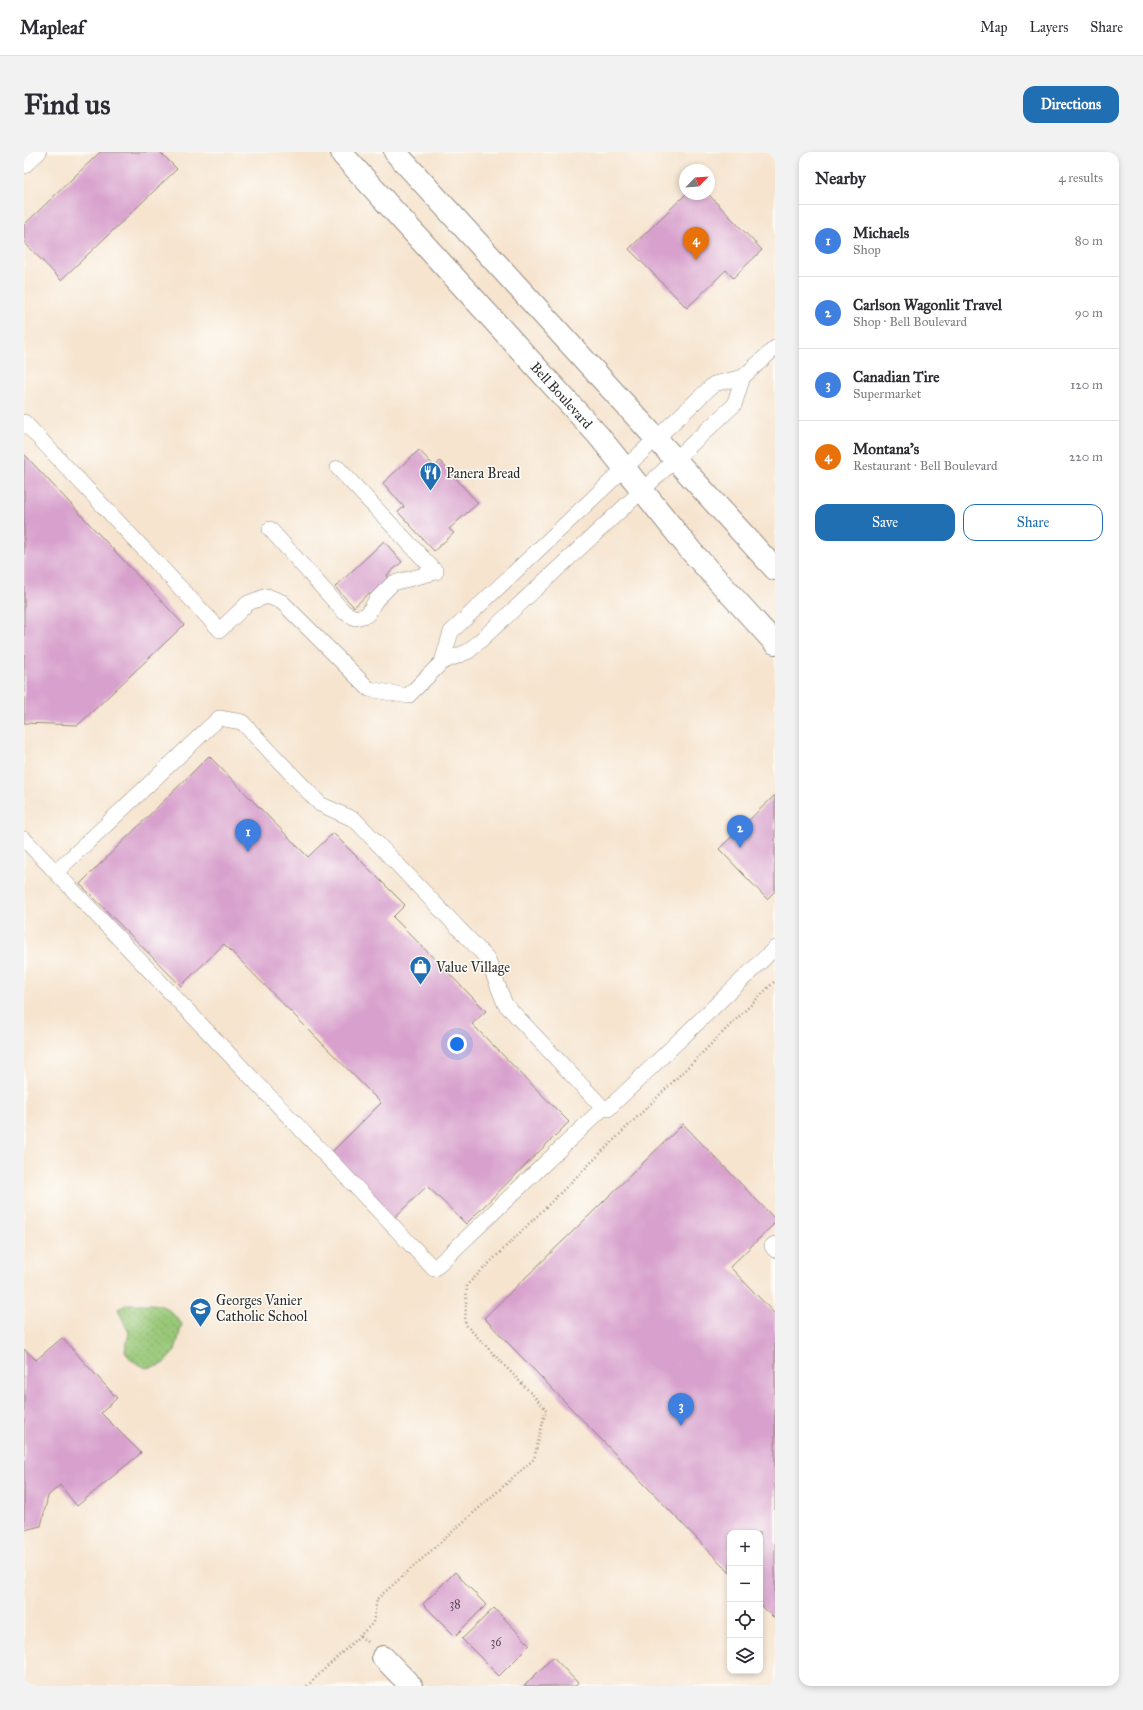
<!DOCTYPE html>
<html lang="en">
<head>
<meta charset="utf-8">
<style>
  body { margin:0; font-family:"IM FELL Great Primer",serif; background:#f2f2f3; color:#2b2b33 }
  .controls { position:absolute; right:12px; bottom:12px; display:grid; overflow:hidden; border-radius:8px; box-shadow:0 2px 6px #0003 }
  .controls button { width:36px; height:36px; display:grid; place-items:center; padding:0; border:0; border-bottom:1px solid #e1e1e2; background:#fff; color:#2b2b33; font:20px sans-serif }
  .compass { position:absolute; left:655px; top:12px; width:36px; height:36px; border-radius:50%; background:#fff; box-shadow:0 2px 6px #0003; rotate:65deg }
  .you { position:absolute; left:433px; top:892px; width:14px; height:14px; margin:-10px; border:3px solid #fff; border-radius:50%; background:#1a73e8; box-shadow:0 0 0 6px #1a73e833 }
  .badge { display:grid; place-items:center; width:26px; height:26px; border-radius:50%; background:#1f6fb2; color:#fff; font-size:13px; font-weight:700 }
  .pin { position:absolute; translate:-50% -33px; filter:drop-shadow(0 1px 2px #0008) }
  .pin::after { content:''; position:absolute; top:21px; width:14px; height:12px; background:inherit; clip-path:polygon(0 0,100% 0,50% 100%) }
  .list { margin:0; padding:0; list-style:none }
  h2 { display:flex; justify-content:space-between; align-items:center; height:52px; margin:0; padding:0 16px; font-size:17px }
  h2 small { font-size:13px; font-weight:400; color:#7c7c81 }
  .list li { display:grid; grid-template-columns:26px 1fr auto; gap:12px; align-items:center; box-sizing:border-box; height:72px; padding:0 16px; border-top:1px solid #e1e1e2 }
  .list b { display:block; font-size:15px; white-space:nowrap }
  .list p { margin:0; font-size:13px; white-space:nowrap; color:#7c7c81 }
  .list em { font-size:13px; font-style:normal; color:#7c7c81 }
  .actions { display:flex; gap:8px; padding:12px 16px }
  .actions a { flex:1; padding:9px 0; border:1px solid #1f6fb2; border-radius:12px; text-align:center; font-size:14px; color:#1f6fb2 }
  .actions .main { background:#1f6fb2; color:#fff }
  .icon { flex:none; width:22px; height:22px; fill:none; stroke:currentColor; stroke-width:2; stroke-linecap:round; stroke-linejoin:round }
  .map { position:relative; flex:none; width:751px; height:1534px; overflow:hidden; border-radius:12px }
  header { display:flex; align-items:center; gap:24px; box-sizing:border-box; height:56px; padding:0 20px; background:#fff; border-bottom:1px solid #e1e1e2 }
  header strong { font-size:19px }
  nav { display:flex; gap:22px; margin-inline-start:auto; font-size:14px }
  .intro { display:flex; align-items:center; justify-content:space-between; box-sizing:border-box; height:96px; padding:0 24px }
  h1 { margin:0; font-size:28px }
  .button { padding:10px 18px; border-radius:12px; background:#1f6fb2; color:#fff; font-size:14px; font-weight:700 }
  main { display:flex; gap:24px; padding:0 24px }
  aside { flex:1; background:#fff; border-radius:12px; box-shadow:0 2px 6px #0003 }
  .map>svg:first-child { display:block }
  .park { fill:url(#park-dots); stroke:#627a51 }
  .building { fill:#d8a1cd }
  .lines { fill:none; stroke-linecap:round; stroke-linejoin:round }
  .lane-casing { stroke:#90887d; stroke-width:16 }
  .street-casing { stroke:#90887d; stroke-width:24 }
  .secondary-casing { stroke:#90887d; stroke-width:24 }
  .path { stroke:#90887d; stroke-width:2.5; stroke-dasharray:1 3; stroke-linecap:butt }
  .lane { stroke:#fff; stroke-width:15 }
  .street { stroke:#fff; stroke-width:22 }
  .secondary { stroke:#fff; stroke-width:22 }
  .labels { text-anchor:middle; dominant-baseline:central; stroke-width:3; stroke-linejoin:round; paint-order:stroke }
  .number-label { font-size:12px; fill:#564854 }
  .street-label { font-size:14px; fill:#2b2b2b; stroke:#fdfcf7 }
  .poi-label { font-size:14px; fill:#2b2b2b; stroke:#fdfcf7; text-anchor:start }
</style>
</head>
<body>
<header>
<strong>Mapleaf</strong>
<nav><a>Map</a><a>Layers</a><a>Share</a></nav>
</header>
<div class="intro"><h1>Find us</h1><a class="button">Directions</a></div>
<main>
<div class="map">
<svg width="751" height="1534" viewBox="0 0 751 1534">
  <defs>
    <pattern id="park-dots" width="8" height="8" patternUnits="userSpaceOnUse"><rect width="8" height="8" fill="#98c877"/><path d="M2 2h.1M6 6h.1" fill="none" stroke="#7ca362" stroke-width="1.8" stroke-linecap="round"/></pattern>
  </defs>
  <rect width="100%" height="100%" fill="#fdfcf7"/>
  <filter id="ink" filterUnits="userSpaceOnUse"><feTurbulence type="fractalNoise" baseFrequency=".025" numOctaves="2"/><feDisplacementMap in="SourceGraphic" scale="8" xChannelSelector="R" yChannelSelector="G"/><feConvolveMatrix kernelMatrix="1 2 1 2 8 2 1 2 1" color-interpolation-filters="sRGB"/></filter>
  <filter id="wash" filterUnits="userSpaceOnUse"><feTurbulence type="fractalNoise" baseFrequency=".012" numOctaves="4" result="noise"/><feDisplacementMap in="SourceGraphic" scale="16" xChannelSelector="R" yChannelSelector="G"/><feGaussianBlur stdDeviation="0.9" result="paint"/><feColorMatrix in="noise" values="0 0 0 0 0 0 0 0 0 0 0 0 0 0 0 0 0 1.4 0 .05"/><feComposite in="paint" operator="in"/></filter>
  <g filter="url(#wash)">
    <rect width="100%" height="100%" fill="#f6e4cf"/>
    <path class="park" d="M104 1152C133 1153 138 1147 158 1172L151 1199 138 1213 122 1216 107 1208 101 1199 105 1181 94 1157Z"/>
    <g id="blocks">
      <path class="building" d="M76 0H136L153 17 37 128 0 90V73Z
        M662 42H684L738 98 709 126 702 118 663 156 605 97Z
        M395 298 411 315 416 309 454 351 425 377 430 381 410 399 374 360 380 355 359 331Z
        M0 302 160 473 54 573 0 571Z
        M360 389 378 410 363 423 364 427 348 442H344L330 455 311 435Z
        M185 604 284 705 309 681 381 753 369 765 462 859 448 872 545 970 442 1072 403 1034 368 1068 304 1004 357 951 200 792 157 834 56 732Z
        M751 643V739L743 747 695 697Z
        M659 972 751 1067V1071L706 1115 751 1162V1467L736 1452V1381H706V1421L460 1166Z
        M38 1186 93 1246 77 1261 117 1301 53 1354 36 1333 24 1344 17 1374 0 1378V1197L12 1208Z
        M431 1420 462 1453 431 1484 399 1452Z
        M470 1456 506 1493 475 1524 438 1487Z
        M529 1505 554 1531 552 1534H500Z"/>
    </g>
  </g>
  <g filter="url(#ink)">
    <use href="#blocks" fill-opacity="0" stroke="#90887d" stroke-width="1"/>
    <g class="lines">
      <defs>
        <path id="lane" d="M0 14 15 0
          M0 270 196 478 224 451 243 444 258 450 345 537 384 544 418 510 445 499 710 253 719 225
          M246 377 320 460 331 466 343 463 352 448 369 431 412 420 314 316
          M418 510 427 480 690 232 719 225 751 196
          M0 687 410 1117 579 956
          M32 720 195 566 218 570 296 652 331 668 463 806 481 852 579 956 584 957 751 796
          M751 1092 748 1094 751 1098"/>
        <path id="street" d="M359 1505 387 1534"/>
        <g id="secondary">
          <path id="s1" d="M318 0 319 3 574 283 667 399 751 491"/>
          <path d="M371 0 751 417"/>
        </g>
      </defs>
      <use href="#lane" class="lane-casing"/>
      <use href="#street" class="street-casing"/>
      <use href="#secondary" class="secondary-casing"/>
      <path class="path" d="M336 1484 343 1490
        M283 1534 349 1471 353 1447 510 1307 522 1257 441 1172 443 1133 751 829"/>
      <use href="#lane" class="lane"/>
      <use href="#street" class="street"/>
      <use href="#secondary" class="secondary"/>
    </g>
  </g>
  <defs>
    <symbol id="restaurant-pin" viewBox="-11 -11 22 30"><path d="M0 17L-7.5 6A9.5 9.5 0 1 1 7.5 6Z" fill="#1f6fb2" stroke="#fdfcf7"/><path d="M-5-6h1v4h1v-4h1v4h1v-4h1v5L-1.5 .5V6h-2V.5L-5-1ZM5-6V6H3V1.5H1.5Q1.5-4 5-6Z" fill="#fff"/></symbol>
    <symbol id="shop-pin" viewBox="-11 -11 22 30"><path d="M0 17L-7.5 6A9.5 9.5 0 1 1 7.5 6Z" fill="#1f6fb2" stroke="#fdfcf7"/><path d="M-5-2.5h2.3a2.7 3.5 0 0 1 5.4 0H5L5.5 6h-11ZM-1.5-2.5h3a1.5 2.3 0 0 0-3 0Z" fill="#fff"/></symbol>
    <symbol id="school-pin" viewBox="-11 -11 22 30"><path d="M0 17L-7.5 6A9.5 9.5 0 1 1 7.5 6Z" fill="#1f6fb2" stroke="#fdfcf7"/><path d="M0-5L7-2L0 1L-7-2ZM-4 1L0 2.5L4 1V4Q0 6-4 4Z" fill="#fff"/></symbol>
  </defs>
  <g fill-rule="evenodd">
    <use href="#restaurant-pin" x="394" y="308" width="25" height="34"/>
    <use href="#shop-pin" x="384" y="802" width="25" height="34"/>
    <use href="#school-pin" x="164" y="1144" width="25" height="34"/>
  </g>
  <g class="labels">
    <g class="number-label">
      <text x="431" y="1452">38</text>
      <text x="472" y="1490">36</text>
    </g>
    <g class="street-label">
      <text stroke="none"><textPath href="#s1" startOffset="328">Bell Boulevard</textPath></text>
    </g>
    <g class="poi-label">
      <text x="422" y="321">Panera Bread</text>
      <text x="412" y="815">Value Village</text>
      <text x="192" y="1148">Georges Vanier<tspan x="192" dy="16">Catholic School</tspan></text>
    </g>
  </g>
</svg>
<div class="controls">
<button>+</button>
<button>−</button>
<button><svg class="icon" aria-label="locate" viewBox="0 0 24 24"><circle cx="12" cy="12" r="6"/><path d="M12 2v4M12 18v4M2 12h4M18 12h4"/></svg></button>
<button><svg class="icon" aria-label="layers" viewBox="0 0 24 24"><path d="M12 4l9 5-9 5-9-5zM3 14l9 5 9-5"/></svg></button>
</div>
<svg class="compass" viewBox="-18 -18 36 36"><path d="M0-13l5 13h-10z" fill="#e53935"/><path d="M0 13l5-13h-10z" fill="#7c7c81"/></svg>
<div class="you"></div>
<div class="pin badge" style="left:224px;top:700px;background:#3f7fe0">1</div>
<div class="pin badge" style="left:716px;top:696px;background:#3f7fe0">2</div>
<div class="pin badge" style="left:657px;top:1274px;background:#3f7fe0">3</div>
<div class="pin badge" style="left:672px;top:108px;background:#e8710a">4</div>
</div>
<aside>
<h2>Nearby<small>4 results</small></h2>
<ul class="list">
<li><span class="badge" style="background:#3f7fe0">1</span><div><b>Michaels</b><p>Shop</p></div><em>80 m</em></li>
<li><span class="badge" style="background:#3f7fe0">2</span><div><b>Carlson Wagonlit Travel</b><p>Shop · Bell Boulevard</p></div><em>90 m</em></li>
<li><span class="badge" style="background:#3f7fe0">3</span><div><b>Canadian Tire</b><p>Supermarket</p></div><em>120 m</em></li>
<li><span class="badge" style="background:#e8710a">4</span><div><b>Montana's</b><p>Restaurant · Bell Boulevard</p></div><em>220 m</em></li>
</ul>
<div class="actions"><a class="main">Save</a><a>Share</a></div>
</aside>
</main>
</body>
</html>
